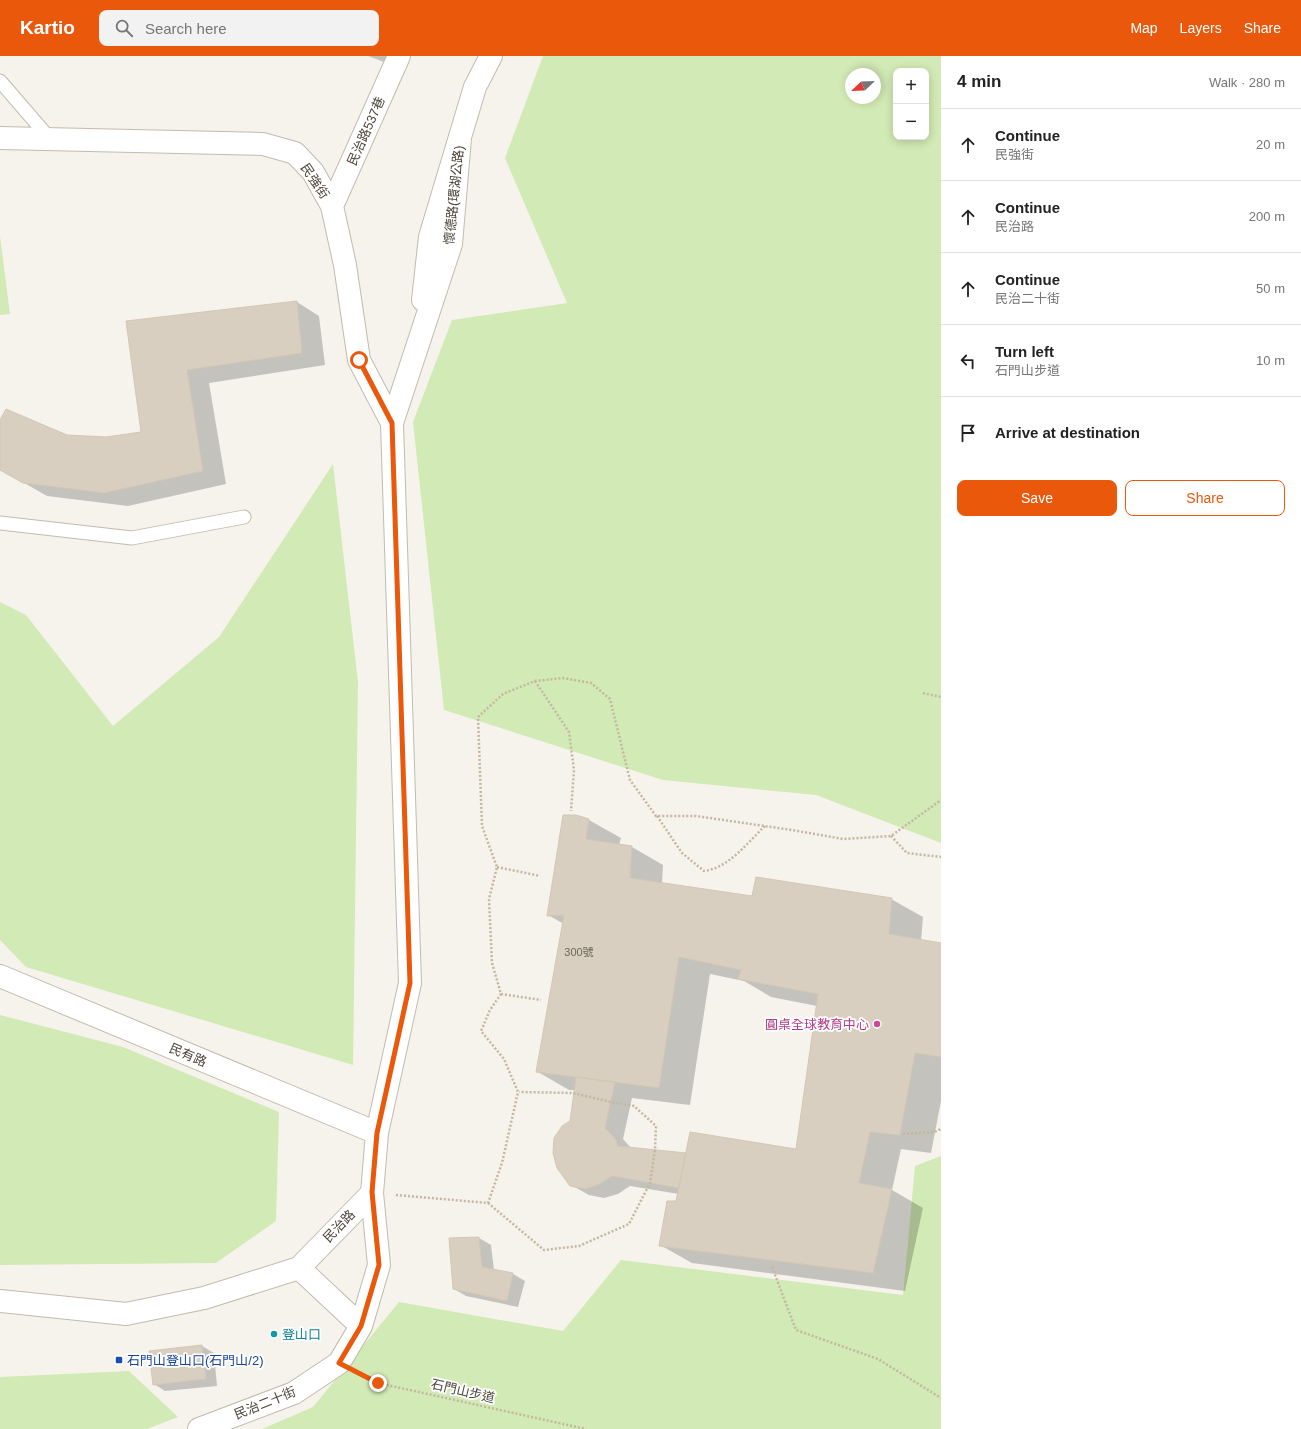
<!DOCTYPE html>
<html lang="en">
<head>
<meta charset="utf-8">
<style>
  body { margin:0; font-family:Arial,"Noto Sans TC",sans-serif; background:#f2f2f2; color:#222 }
  .controls { position:absolute; right:12px; top:12px; display:grid; overflow:hidden; border-radius:8px; box-shadow:0 2px 10px #0003 }
  .controls button { width:36px; height:36px; display:grid; place-items:center; padding:0; border:0; border-bottom:1px solid #e0e0e0; background:#fff; color:#222; font:20px sans-serif }
  .compass { position:absolute; left:845px; top:12px; width:36px; height:36px; border-radius:50%; background:#fff; box-shadow:0 2px 10px #0003; rotate:247deg }
  .stop { position:absolute; width:12px; height:12px; margin:-9px; border:3px solid #ea580c; border-radius:50%; background:#fff }
  .stop.end { background:#ea580c; border-color:#fff; box-shadow:0 1px 4px #0008 }
  .list { margin:0; padding:0; list-style:none }
  h2 { display:flex; justify-content:space-between; align-items:center; height:52px; margin:0; padding:0 16px; font-size:17px }
  h2 small { font-size:13px; font-weight:400; color:#767676 }
  .list li { display:grid; grid-template-columns:26px 1fr auto; gap:12px; align-items:center; box-sizing:border-box; height:72px; padding:0 16px; border-top:1px solid #e0e0e0 }
  .list b { display:block; font-size:15px; white-space:nowrap }
  .list p { margin:0; font-size:13px; white-space:nowrap; color:#767676 }
  .list em { font-size:13px; font-style:normal; color:#767676 }
  .actions { display:flex; gap:8px; padding:12px 16px }
  .actions a { flex:1; padding:9px 0; border:1px solid #ea580c; border-radius:8px; text-align:center; font-size:14px; color:#ea580c }
  .actions .main { background:#ea580c; color:#fff }
  .icon { flex:none; width:22px; height:22px; fill:none; stroke:currentColor; stroke-width:2; stroke-linecap:round; stroke-linejoin:round }
  .map { position:relative; flex:none; width:941px; height:1373px; overflow:hidden }
  header { display:flex; align-items:center; gap:24px; box-sizing:border-box; height:56px; padding:0 20px; background:#ea580c; color:#fff }
  header strong { font-size:19px }
  nav { display:flex; gap:22px; margin-inline-start:auto; font-size:14px }
  .search { width:280px; height:36px; background:#f2f2f2; display:flex; align-items:center; gap:10px; box-sizing:border-box; padding:0 14px; border-radius:8px; color:#767676; font-size:15px }
  main { display:flex }
  aside { flex:1; background:#fff }
  .map>svg:first-child { display:block }
  .green { fill:#d2eab5; fill-rule:evenodd }
  .shadow { fill:#0003; fill-rule:evenodd }
  .building { fill:#d8cfc1; stroke:#d3c7b4 }
  .lines { fill:none; stroke-linecap:round; stroke-linejoin:round }
  .service-casing { stroke:#c2bbae; stroke-width:15 }
  .minor-casing { stroke:#c2bbae; stroke-width:24 }
  .path { stroke:#c4b79f; stroke-width:2.5; stroke-dasharray:2 2; stroke-linecap:butt }
  .service { stroke:#fff; stroke-width:13 }
  .minor { stroke:#fff; stroke-width:22 }
  .route { stroke:#ea580c; stroke-width:5 }
  .hotel-dot { fill:#d1479c; stroke:#fff; stroke-width:1.5 }
  .culture-dot { fill:#0f9aa8; stroke:#fff; stroke-width:1.5 }
  .transit-dot { fill:#1a4fb4; stroke:#fff; stroke-width:1.5 }
  .labels { text-anchor:middle; dominant-baseline:central; stroke-width:3.5; stroke-linejoin:round; paint-order:stroke }
  .number-label { font-size:11px; fill:#6e675b }
  .street-label { font-size:13px; fill:#4b4439; stroke:#fff }
  .hotel-label { font-size:13px; fill:#b23c85; stroke:#fff; text-anchor:end }
  .culture-label { font-size:13px; fill:#0d838f; stroke:#fff; text-anchor:start }
  .transit-label { font-size:13px; fill:#164399; stroke:#fff; text-anchor:start }
</style>
</head>
<body>
<header>
<strong>Kartio</strong>
<div class="search"><svg class="icon" aria-label="search" viewBox="0 0 24 24"><circle cx="10" cy="10" r="6"/><path d="M15 15l6 6"/></svg>Search here</div>
<nav><a>Map</a><a>Layers</a><a>Share</a></nav>
</header>
<main>
<div class="map">
<svg width="941" height="1373" viewBox="0 0 941 1373">
  <rect width="100%" height="100%" fill="#f6f3ec"/>
  <path class="green" d="M543 0H941V787L816 739 663 724 444 654 413 366 452 264 567 247 505 102ZM896 15H926V81H896ZM851 18H875V42H851Z
    M0 180 10 258 0 259Z
    M333 408 358 626 353 1009 26 911 0 884V546L26 559 113 670 219 581Z
    M0 959 123 991 279 1056 276 1165 216 1207 0 1209Z
    M941 1100V1373H262L313 1351 399 1246 563 1275 621 1204 903 1239 915 1110Z
    M129 1315 178 1361 147 1373H0V1321Z"/>
  <path class="shadow" d="M368 0H396L392 9Z
    M297 246 319 260 325 309 209 327 226 428 128 450 47 440 0 413V366L67 380 106 382 143 377 127 265Z
    M576 760 589 764 621 782 619 789 632 791 663 809 662 828 753 841 891 843 923 861 921 885 941 888V1045L931 1097 901 1093 892 1134 923 1152 905 1235 692 1207 660 1189 679 1138 630 1130 618 1138 604 1142 589 1139 571 1129V1065L575 1034H569L538 1016 564 868 548 859ZM710 918 744 925 771 941 817 950 797 1094 687 1098 631 1092 623 1083 632 1042 690 1049Z
    M479 1182 491 1189 494 1214 513 1218 525 1225 518 1251 466 1240 454 1233Z
    M202 1290 214 1297 217 1330 165 1335 154 1328Z"/>
  <path class="building" d="M297 245 302 297 187 314 203 415 104 437 23 427 0 414V364L6 353 67 379 106 381 141 376 126 265Z
    M563 759H576L589 763 586 783 632 790 630 822 752 840 756 821 892 842 889 878 941 887V1001L915 997 900 1079 870 1076 859 1127 892 1133 873 1217 659 1190 667 1145H676L690 1076 796 1093 818 938 738 923 741 914 679 901 659 1032 536 1016 564 859 547 860Z
    M576 1021 615 1026 605 1072 615 1082 618 1090 686 1097 679 1132 612 1120 600 1128 585 1133 570 1130 557 1112 553 1097 554 1082 562 1070 570 1065Z
    M479 1181 482 1211 513 1217 507 1245 453 1233 449 1182Z
    M202 1289 206 1323 153 1329 149 1295Z"/>
  <g class="lines">
    <defs>
      <path id="service" d="M0 25 50 83
        M0 467 132 482 244 461"/>
      <path id="minor" d="M0 82 263 88 295 97 313 116 332 150 345 209 359 304 392 367
        M332 150 399 0
        M423 244 430 181 475 31 491 0
        M0 920 377 1077
        M299 1212 361 1270
        M0 1245 126 1258 204 1242 299 1212 372 1137 377 1077 410 927 392 367 451 188 460 82
        M199 1373 294 1337 339 1307 361 1270 379 1209 372 1137"/>
    </defs>
    <use href="#service" class="service-casing"/>
    <use href="#minor" class="minor-casing"/>
    <path class="path" d="M535 625 569 676 574 714 571 755
      M923 637 941 641
      M657 760 682 797 704 815C729 812 748 786 765 770
      M891 780 907 797 941 801
      M497 811 540 820
      M501 938 541 944
      M903 1078 934 1076 941 1073
      M396 1139 488 1147 502 1107 518 1036 504 1003 481 975 490 954 501 938 492 907 489 843 497 811 482 770 478 661 503 638 535 625 563 622 591 627 610 643 630 724 656 760H696L792 774 843 783 891 780 941 744
      M488 1147 544 1194 579 1190 629 1168 650 1127 655 1094 656 1070 634 1050 611 1046 573 1037 519 1036
      M772 1211 796 1274 878 1303 941 1342
      M361 1318 378 1327 586 1373"/>
    <use href="#service" class="service"/>
    <use href="#minor" class="minor"/>
  </g>
  <g class="lines">
    <path class="route" d="M359 304 392 367 410 927 377 1077 372 1136 379 1209 361 1270 339 1307 378 1327"/>
  </g>
  <circle class="hotel-dot" cx="877" cy="968" r="4"/>
  <circle class="culture-dot" cx="274" cy="1278" r="4"/>
  <rect class="transit-dot" x="115" y="1300" width="8" height="8" rx="2"/>
  <g class="labels">
    <g class="number-label">
      <text x="579" y="896">300號</text>
    </g>
    <g class="street-label">
      <text transform="translate(366 75) rotate(-66)">民治路537巷</text>
      <text transform="translate(315 125) rotate(56)">民強街</text>
      <text transform="translate(454 139) rotate(-84)">懷德路(環湖公路)</text>
      <text transform="translate(188 999) rotate(23)">民有路</text>
      <text transform="translate(339 1170) rotate(-46)">民治路</text>
      <text transform="translate(463 1335) rotate(13)">石門山步道</text>
      <text transform="translate(265 1347) rotate(-22)">民治二十街</text>
    </g>
    <g class="hotel-label">
      <text x="869" y="968">圓桌全球教育中心</text>
    </g>
    <g class="culture-label">
      <text x="282" y="1278">登山口</text>
    </g>
    <g class="transit-label">
      <text x="127" y="1304">石門山登山口(石門山/2)</text>
    </g>
  </g>
</svg>
<div class="controls">
<button>+</button>
<button>−</button>
</div>
<svg class="compass" viewBox="-18 -18 36 36"><path d="M0-13l5 13h-10z" fill="#e53935"/><path d="M0 13l5-13h-10z" fill="#767676"/></svg>
<div class="stop" style="left:359px;top:304px"></div>
<div class="stop end" style="left:378px;top:1327px"></div>
</div>
<aside>
<h2>4 min<small>Walk · 280 m</small></h2>
<ul class="list">
<li><svg class="icon" aria-label="ahead" viewBox="0 0 24 24"><path d="M12 20V5M6 11l6-6 6 6"/></svg><div><b>Continue</b><p>民強街</p></div><em>20 m</em></li>
<li><svg class="icon" aria-label="ahead" viewBox="0 0 24 24"><path d="M12 20V5M6 11l6-6 6 6"/></svg><div><b>Continue</b><p>民治路</p></div><em>200 m</em></li>
<li><svg class="icon" aria-label="ahead" viewBox="0 0 24 24"><path d="M12 20V5M6 11l6-6 6 6"/></svg><div><b>Continue</b><p>民治二十街</p></div><em>50 m</em></li>
<li><svg class="icon" aria-label="left" viewBox="0 0 24 24"><path d="M17 20v-9H6M10 6l-5 5 5 5"/></svg><div><b>Turn left</b><p>石門山步道</p></div><em>10 m</em></li>
<li><svg class="icon" aria-label="arrive" viewBox="0 0 24 24"><path d="M6 21V4h12l-3 4 3 4H6"/></svg><div><b>Arrive at destination</b></div></li>
</ul>
<div class="actions"><a class="main">Save</a><a>Share</a></div>
</aside>
</main>
</body>
</html>
